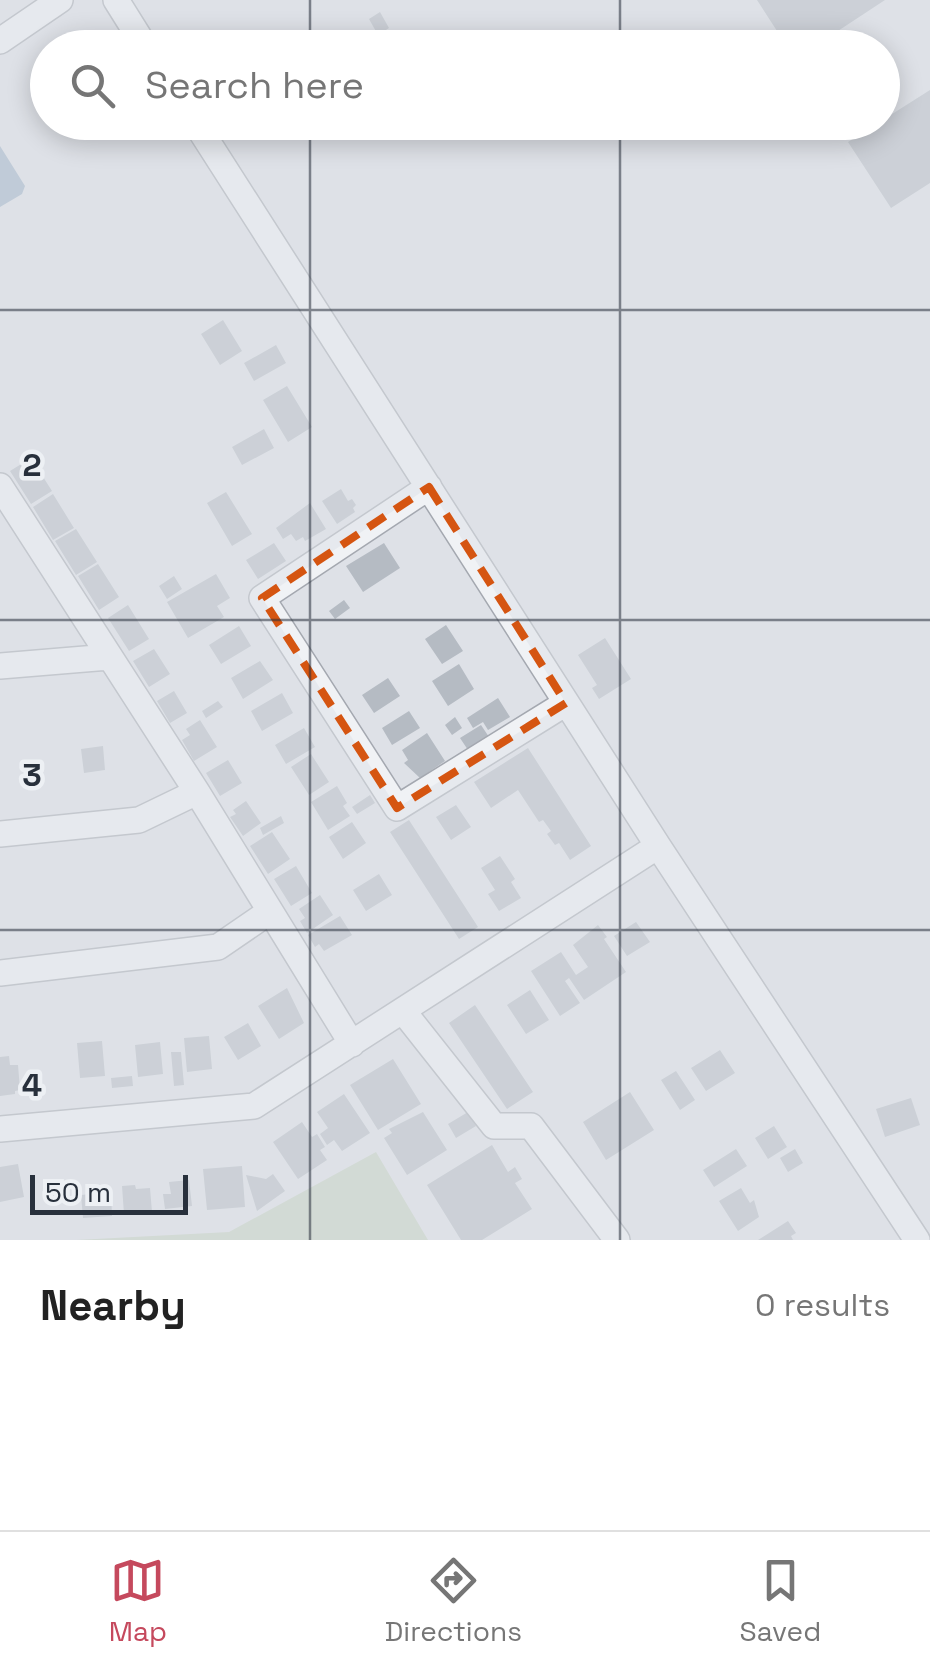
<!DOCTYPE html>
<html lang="en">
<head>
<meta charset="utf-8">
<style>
  body { margin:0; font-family:"Space Grotesk",sans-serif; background:#f6f6f6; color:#222 }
  .scale { position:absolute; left:30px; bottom:25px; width:158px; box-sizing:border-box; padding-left:10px; border:5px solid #28303c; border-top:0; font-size:28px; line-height:35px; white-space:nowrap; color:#28303c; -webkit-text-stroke:8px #edf0f4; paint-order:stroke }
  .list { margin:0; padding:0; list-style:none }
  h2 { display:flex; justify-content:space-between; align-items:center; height:130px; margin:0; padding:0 40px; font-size:42px }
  h2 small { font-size:32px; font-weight:400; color:#767676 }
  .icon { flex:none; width:55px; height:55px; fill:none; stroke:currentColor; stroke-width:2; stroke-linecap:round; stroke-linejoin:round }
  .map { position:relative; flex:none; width:930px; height:1240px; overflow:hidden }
  .search { position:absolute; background:#fff; box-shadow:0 5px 25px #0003; left:30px; right:30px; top:30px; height:110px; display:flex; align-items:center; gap:25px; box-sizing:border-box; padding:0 35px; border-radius:55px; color:#767676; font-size:38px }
  .sheet { height:290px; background:#fff }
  nav { display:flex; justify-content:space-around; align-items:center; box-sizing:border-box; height:140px; border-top:2px solid #e0e0e0; background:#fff; font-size:28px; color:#767676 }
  nav a { display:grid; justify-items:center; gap:5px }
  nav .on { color:#c5495d }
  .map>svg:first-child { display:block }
  .green { fill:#c4d0bf }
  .water { fill:#9bafc5 }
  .building { fill:#b5bbc3 }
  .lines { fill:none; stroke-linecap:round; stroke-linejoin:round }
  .minor-casing { stroke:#a4a8b0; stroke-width:28 }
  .minor { stroke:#f0f2f5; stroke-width:25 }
  .marked { fill:none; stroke:#d55511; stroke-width:8; stroke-dasharray:20 12; stroke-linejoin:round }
  .grid { fill:none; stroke:#28303c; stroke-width:2.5; stroke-opacity:0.55 }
  .grid-label { font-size:32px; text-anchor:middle; font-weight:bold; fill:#28303c; stroke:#edf0f4; stroke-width:9; stroke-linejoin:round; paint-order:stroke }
</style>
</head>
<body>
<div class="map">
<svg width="930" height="1240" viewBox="0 0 930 1240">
  <rect width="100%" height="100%" fill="#dee1e7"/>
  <path class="green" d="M376 1152 428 1240H76L229 1232Z"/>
  <path class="water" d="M0 146 25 186 22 194 0 207Z"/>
  <path class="building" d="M757 0H885L812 48H788Z
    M380 12 389 28 378 35 369 19Z
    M930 90V183L891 208 848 142Z
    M223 320 242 351 220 365 201 334Z
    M276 345 286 363 254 381 244 363Z
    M287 386 312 427 288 442 263 400Z
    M264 429 274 448 242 465 232 447Z
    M31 458 52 491 31 504 10 471Z
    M341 489 348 501 352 499 356 505 353 508 355 512 337 524 322 501Z
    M226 492 252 534 232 546 207 503Z
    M53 494 74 528 53 540 33 507Z
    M310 503 326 529 305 541 303 537 296 541 291 534 283 539 276 528Z
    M76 529 97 562 76 575 55 541Z
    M274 543 286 561 258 579 246 560Z
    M384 543 400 568 363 592 346 566Z
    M98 564 119 597 99 610 78 576Z
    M216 574 230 598 217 606 224 617 188 638 167 602Z
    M174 576 182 589 167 599 159 586Z
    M344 600 350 608 335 619 329 611Z
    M128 605 149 639 129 651 108 618Z
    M446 625 463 651 442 664 425 639Z
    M239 626 251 646 221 664 209 645Z
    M605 638 631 679 599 699 592 688 597 685 578 655Z
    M154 649 170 674 149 687 133 661Z
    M260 661 273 680 243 699 231 678Z
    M459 664 474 689 448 706 432 681Z
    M388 678 400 696 374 713 362 695Z
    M174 691 187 713 170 723 157 701Z
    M282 693 293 713 262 731 251 711Z
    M498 698 510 717 488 730 483 722 473 728 467 718Z
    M218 701 223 707 206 718 202 711Z
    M409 711 420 728 392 745 382 728Z
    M455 717 462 728 452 735 445 725Z
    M200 720 217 747 194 761 182 740 190 735 186 729Z
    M481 725 489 737 468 750 460 738Z
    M304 728 315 747 286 764 275 745Z
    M427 733 445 761 420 778 404 763 408 760 402 750Z
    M103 746 105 770 84 773 81 749Z
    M528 748 591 846 570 860 559 843 555 845 547 834 551 831 543 820 539 822 518 790 491 808 474 782Z
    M311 754 329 782 309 795 291 767Z
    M228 760 242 783 220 796 206 773Z
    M337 786 347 803 343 806 350 816 328 830 311 802Z
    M370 795 375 803 357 814 352 807Z
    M246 801 261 823 243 836 230 817 236 814 233 810Z
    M456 805 471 827 451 840 436 817Z
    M281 816 284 823 263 835 260 828Z
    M409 820 478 927 459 939 390 832Z
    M352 822 366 843 343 859 329 837Z
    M272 832 290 859 268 874 250 846Z
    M500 856 515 879 511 882 521 898 499 911 488 894 495 890 481 868Z
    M296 866 312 893 291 906 274 879Z
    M379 874 392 895 366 911 353 890Z
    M320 895 333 915 307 933 300 921 305 918 299 909Z
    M340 916 352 935 324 951 319 944 315 947 308 935Z
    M636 922 650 942 627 956 614 936Z
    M598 925 607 937 604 939 626 972 584 1000 569 978 565 981 580 1003 560 1016 531 971 561 952 576 975 588 967 573 945Z
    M287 988 304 1023 279 1039 258 1006Z
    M530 990 549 1020 526 1034 507 1005Z
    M475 1005 533 1092 507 1109 449 1023Z
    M248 1023 261 1046 238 1060 224 1037Z
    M209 1036 212 1069 187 1072 184 1038Z
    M102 1041 105 1076 80 1078 77 1043Z
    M160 1042 163 1074 138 1077 135 1045Z
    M720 1050 735 1073 706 1091 691 1068Z
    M171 1052H181L184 1085 174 1086Z
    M9 1056 10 1065H18L20 1090 15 1091V1094L0 1096V1057Z
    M393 1059 421 1104 378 1130 350 1085Z
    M676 1071 695 1100 680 1110 661 1080Z
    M132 1076 133 1086 112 1088 111 1078Z
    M630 1092 654 1130 606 1160 583 1122Z
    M344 1094 370 1133 342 1151 334 1140 327 1145 320 1134 328 1128 317 1112Z
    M911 1098 920 1125 885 1137 876 1109Z
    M423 1112 447 1150 407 1175 384 1138 392 1133 389 1129Z
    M468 1112 476 1126 456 1138 448 1124Z
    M302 1122 312 1137 317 1134 325 1147 320 1150 327 1160 298 1179 273 1142Z
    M774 1126 787 1147 768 1159 755 1138Z
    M492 1145 508 1172 515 1167 522 1179 515 1183 532 1209 482 1240H461L427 1185Z
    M736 1149 747 1166 714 1187 703 1170Z
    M795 1149 803 1163 788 1172 780 1158Z
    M18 1164 24 1197 0 1202V1167Z
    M242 1166 245 1207 207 1210 203 1169Z
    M273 1174 285 1191 257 1211 246 1175 266 1179Z
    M189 1180 192 1206 165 1209 163 1194H171L169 1182Z
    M135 1185 136 1189 150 1188 152 1212 124 1214 122 1186Z
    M741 1188 750 1203 754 1200 759 1217 738 1231 719 1201Z
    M111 1192 112 1216 83 1218 81 1195Z
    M788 1221 796 1233 791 1236 793 1240H758Z"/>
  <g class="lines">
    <defs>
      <path id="minor" d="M116 0 146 48
        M0 41 60 0
        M195 122 658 846 917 1240
        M0 486 197 792 352 1044
        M429 487 262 598 397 808 566 703
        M0 666 109 657
        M0 834 139 820 197 792
        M0 973 218 947 269 912
        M403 1011 494 1126H531L617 1240
        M0 1129 254 1106 658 846"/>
    </defs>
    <use href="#minor" class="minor-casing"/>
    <use href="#minor" class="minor"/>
  </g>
  <path d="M0 0H930V1240H0ZM429 487 566 703 397 808 262 598Z" fill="#dee1e7" fill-opacity=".55" fill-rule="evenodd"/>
  <path class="marked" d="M429 487 566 703 397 808 262 598Z"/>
  <path class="grid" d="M310 0V48M620 0V48M310 122V1240M620 122V1240M0 310H930M0 620H930M0 930H930"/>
  <g class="grid-label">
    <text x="32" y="476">2</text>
    <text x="32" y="786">3</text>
    <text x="32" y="1096">4</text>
  </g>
</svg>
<div class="scale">50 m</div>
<div class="search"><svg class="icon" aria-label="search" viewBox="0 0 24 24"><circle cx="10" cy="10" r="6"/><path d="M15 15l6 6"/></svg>Search here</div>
</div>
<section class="sheet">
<h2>Nearby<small>0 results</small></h2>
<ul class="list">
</ul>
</section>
<nav>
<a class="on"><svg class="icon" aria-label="map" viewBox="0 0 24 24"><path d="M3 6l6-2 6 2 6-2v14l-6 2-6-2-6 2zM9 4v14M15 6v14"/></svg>Map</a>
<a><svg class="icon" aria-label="directions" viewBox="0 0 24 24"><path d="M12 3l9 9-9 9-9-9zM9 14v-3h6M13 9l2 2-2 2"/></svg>Directions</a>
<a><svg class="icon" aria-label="saved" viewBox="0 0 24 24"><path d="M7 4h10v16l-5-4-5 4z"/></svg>Saved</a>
</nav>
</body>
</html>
